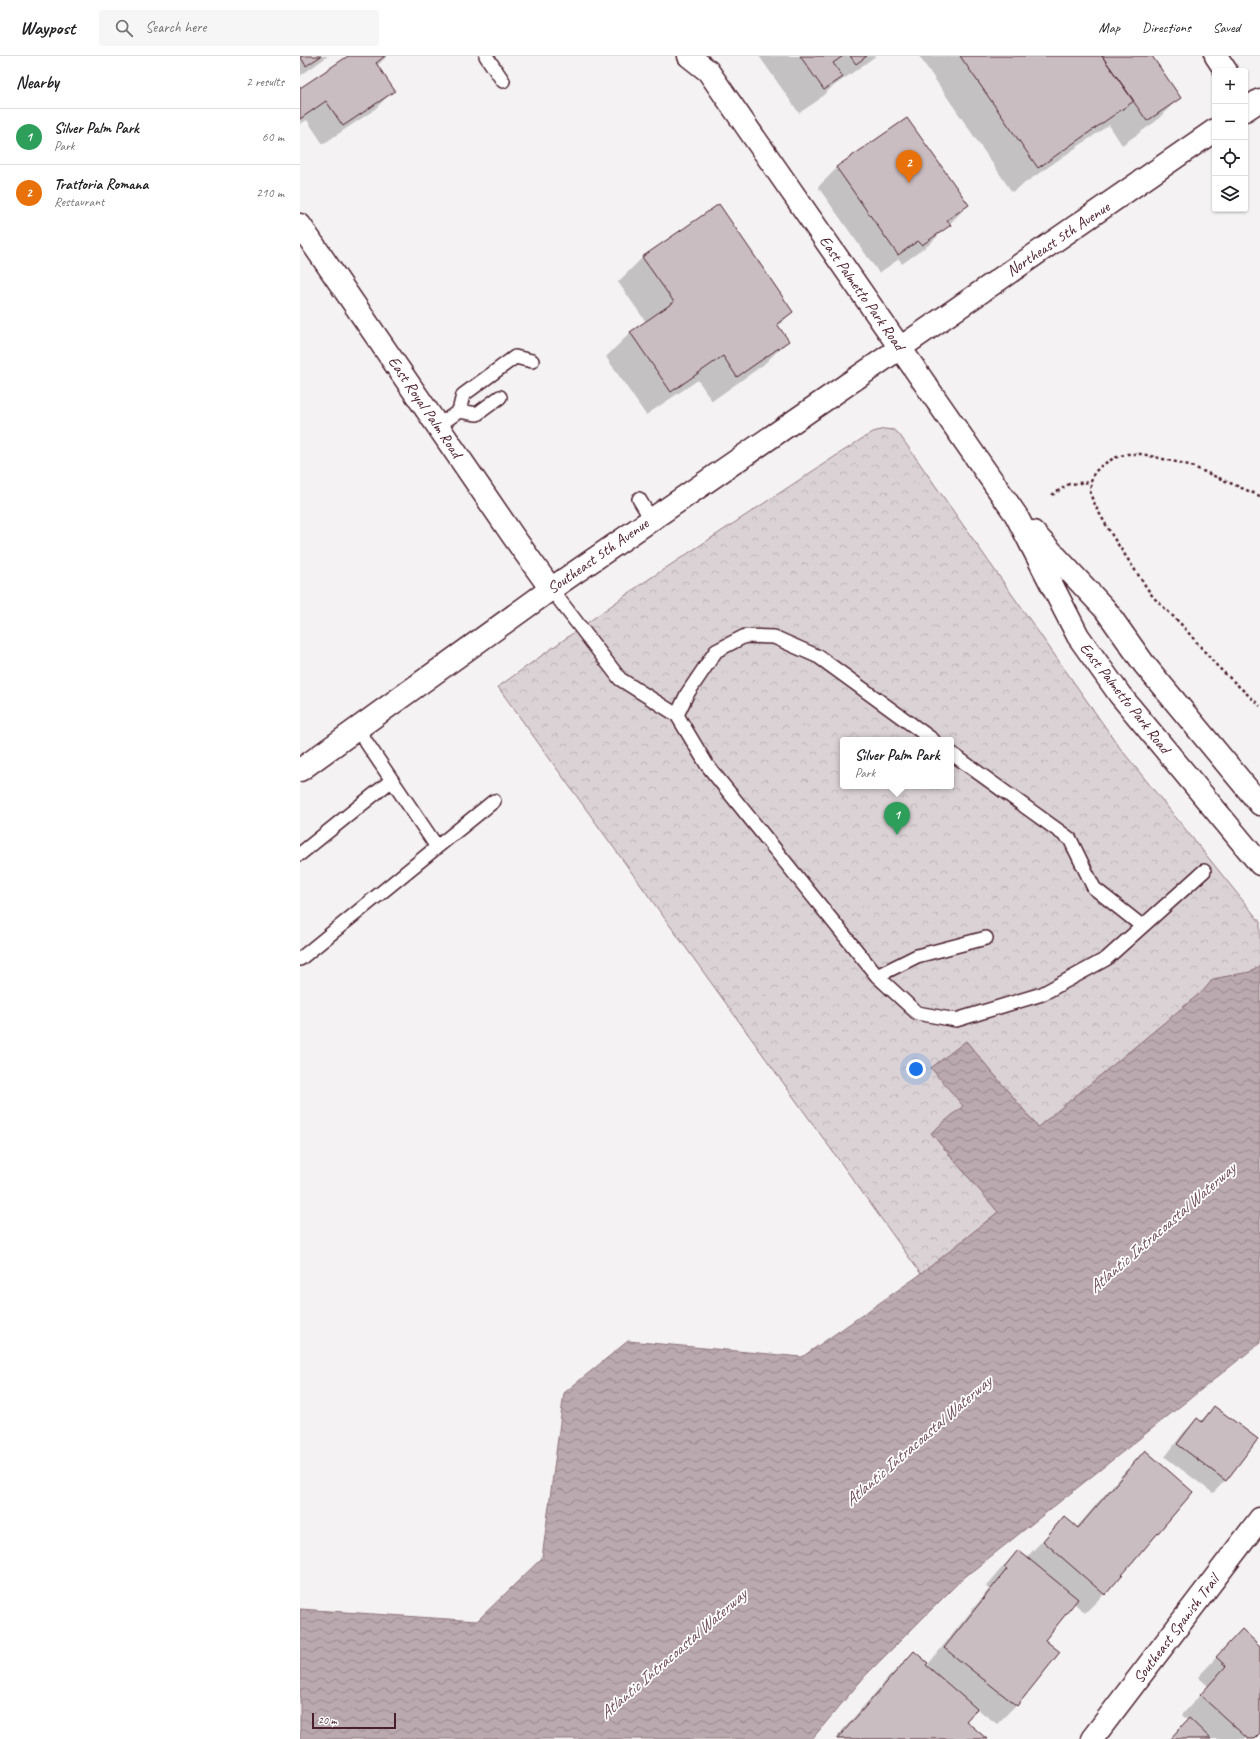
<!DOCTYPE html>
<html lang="en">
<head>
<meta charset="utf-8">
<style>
  body { margin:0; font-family:Caveat,sans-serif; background:#f6f6f6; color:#202124 }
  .controls { position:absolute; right:12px; top:12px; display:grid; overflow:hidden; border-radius:4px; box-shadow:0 1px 3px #0004 }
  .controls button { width:36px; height:36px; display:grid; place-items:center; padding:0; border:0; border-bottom:1px solid #e0e0e0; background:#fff; color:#202124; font:20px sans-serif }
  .scale { position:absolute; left:12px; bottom:10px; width:84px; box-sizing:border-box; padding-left:4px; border:2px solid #4a1f2b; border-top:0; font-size:11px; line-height:14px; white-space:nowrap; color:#4a1f2b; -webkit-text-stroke:3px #fff; paint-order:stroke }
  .you { position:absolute; left:616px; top:1013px; width:14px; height:14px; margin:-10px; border:3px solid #fff; border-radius:50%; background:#1a73e8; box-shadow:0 0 0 6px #1a73e833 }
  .badge { display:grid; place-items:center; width:26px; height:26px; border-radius:50%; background:#0b8043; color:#fff; font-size:13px; font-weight:700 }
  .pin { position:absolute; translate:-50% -33px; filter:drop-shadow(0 1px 2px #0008) }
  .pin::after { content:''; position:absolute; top:21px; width:14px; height:12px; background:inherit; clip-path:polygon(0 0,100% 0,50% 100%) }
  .popup { position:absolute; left:540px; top:681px; width:114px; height:52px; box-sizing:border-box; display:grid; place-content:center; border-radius:4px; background:#fff; filter:drop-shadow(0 1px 3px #0005); font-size:13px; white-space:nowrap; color:#757577 }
  .popup b { font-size:15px; color:#202124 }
  .popup::after { content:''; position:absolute; left:50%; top:100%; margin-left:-8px; border:8px solid transparent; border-top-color:#fff }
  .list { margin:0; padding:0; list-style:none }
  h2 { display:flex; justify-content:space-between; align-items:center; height:52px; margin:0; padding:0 16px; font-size:17px }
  h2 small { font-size:13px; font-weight:400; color:#757577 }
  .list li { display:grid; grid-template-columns:26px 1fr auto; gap:12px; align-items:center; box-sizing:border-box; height:56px; padding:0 16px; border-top:1px solid #e0e0e0 }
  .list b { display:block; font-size:15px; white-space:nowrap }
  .list p { margin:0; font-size:13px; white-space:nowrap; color:#757577 }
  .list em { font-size:13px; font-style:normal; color:#757577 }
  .icon { flex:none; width:22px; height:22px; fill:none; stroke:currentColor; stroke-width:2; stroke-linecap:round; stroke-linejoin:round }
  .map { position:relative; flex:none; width:960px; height:1683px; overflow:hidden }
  header { display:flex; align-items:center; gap:24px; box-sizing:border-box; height:56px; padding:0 20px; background:#fff; border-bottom:1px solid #e0e0e0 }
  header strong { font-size:19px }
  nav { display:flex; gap:22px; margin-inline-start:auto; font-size:14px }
  .search { width:280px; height:36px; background:#f6f6f6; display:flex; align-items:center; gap:10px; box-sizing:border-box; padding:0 14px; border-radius:4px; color:#757577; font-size:15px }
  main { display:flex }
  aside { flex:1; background:#fff }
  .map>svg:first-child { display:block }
  .park { fill:url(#park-crowns); stroke:#927880; fill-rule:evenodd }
  .water { fill:url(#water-waves); stroke:#8d727a }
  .shadow { fill:#0003 }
  .building { fill:#cabdc1; stroke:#4a1f2b }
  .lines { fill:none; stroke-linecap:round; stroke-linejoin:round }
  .lane-casing { stroke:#4a1f2b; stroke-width:16 }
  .street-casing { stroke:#4a1f2b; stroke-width:25 }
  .secondary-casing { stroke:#4a1f2b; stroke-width:25 }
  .path { stroke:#4a1f2b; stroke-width:2.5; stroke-dasharray:3 3; stroke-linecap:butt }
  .lane { stroke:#fff; stroke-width:13 }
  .street { stroke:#fff; stroke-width:22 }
  .secondary { stroke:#fff; stroke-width:22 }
  .labels { text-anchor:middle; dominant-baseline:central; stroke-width:3.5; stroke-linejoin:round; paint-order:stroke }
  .street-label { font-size:16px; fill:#4a1f2b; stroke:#fff }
  .water-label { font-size:17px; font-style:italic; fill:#714f59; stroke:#fff }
</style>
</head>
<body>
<header>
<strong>Waypost</strong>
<div class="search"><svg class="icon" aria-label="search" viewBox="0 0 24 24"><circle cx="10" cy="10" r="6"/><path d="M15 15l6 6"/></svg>Search here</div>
<nav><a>Map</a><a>Directions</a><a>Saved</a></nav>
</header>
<main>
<aside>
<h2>Nearby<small>2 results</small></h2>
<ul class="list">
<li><span class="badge" style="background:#2e9e5b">1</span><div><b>Silver Palm Park</b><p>Park</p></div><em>60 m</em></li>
<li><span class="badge" style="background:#e8710a">2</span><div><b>Trattoria Romana</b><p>Restaurant</p></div><em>210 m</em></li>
</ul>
</aside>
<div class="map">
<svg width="960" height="1683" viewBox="0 0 960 1683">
  <defs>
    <pattern id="park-crowns" width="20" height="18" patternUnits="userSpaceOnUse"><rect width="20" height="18" fill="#dbd2d5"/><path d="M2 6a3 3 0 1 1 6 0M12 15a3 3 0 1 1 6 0" fill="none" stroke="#bdb4b7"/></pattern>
    <pattern id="water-waves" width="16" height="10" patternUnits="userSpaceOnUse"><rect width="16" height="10" fill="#baa9ae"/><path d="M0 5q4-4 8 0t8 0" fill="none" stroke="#99898e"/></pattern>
  </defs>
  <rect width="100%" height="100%" fill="#f4f2f2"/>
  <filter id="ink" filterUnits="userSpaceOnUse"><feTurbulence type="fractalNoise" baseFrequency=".025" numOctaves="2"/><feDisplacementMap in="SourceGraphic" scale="8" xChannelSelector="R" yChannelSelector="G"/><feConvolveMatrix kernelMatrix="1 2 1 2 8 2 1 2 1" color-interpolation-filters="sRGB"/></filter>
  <g filter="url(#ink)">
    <path class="park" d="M584 373 594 374 599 378 820 692 960 866V909L950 916 913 923 905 933 738 1071 666 985 631 1012 664 1050 631 1077 698 1156 621 1218 198 631 340 529 560 384 573 376ZM543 684H651V730H543Z"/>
    <path class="water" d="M960 909V1287L661 1524 565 1620 512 1683H0V1553L177 1565 242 1502 264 1337 328 1285 502 1301 621 1218 698 1156 631 1077 663 1050 631 1012 666 985 738 1071 905 933 913 923 950 916Z"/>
    <path class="shadow" d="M0 0H28L0 20Z
      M49 0H87L77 10 93 35 74 54 23 88 7 64 0 68V34Z
      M459 0H576L531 32 517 45 499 57Z
      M619 0H851L880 41 855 66 822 89 809 69 712 136Z
      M537 112 668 149 630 188 602 208 599 203 579 217 518 131Z
      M343 201 492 256 478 270 488 285 463 309 412 345 398 324 346 359 306 301 331 276 346 266 318 226Z
      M914 1351 926 1424 913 1437 865 1401 884 1376 897 1363 900 1366Z
      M845 1395 804 1538 785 1557 774 1547 744 1584 716 1649 697 1668 676 1652 665 1665 686 1683H535L589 1621 614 1596 626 1611 689 1533 686 1531 699 1515 718 1496 726 1502 764 1462 776 1472 826 1414Z
      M942 1574 960 1591V1675L953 1683H870L888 1665 882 1659 908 1630 898 1621Z"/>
    <path class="building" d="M0 0H21L6 10Z
      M48 0H85L76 7 95 35 43 70 26 45 0 63V32Z
      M500 0H543L533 7 543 21 524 34Z
      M550 0H567L556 8Z
      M660 0H802L834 45 738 112Z
      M802 0H852L881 42 847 65Z
      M607 62 669 149 647 164 651 169 622 189 618 185 598 199 536 111Z
      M419 148 493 256 477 268 489 285 437 321 423 300 371 336 330 276 374 246 342 201Z
      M914 1350 958 1383 926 1425 877 1388 897 1362 902 1366Z
      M845 1394 893 1436 805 1539 743 1485 764 1460 778 1472Z
      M718 1494 778 1543 745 1584 760 1596 717 1650 644 1592 707 1513 704 1511Z
      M942 1573 960 1590V1677L954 1683H948L900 1639 926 1610 916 1601Z
      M614 1595 628 1607 626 1609 677 1653 666 1665 687 1683H537Z
      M889 1662 911 1683H870Z"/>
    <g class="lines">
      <defs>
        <path id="lane" d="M186 0 203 25
          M159 355 163 339 215 301 232 305
          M138 370 159 355 177 358 200 341
          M339 443 351 463
          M251 533 320 623 377 659 407 709 577 920 617 957 656 964 742 938 806 903 904 815
          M377 659 387 638 416 595 445 580 474 581 519 601 633 684
          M651 697 770 783 794 832 842 870
          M137 791 194 745
          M0 798 92 724
          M0 903 137 791 58 674
          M577 920 617 900 686 882"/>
        <path id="street" d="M916 0 926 15
          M0 169 213 480 251 533
          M0 714 251 533 600 292
          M792 1683 960 1463"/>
        <path id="secondary" d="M389 0 408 15 716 459 778 580 820 639 960 808
          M945 54 960 44
          M600 292 915 74
          M733 476 805 553 844 608 960 748"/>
      </defs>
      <use href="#lane" class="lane-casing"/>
      <use href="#street" class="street-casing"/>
      <use href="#secondary" class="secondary-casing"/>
      <path class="path" d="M752 439 769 428 791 426
        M960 440 889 409 842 398H827L814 402 802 409 794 417 791 426 790 438 797 453 813 481 853 541 880 567 918 611 960 650"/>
      <use href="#lane" class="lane"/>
      <use href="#street" class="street"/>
      <use href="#secondary" class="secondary"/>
    </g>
  </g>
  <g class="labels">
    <g class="street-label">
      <text transform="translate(758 183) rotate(-34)">Northeast 5th Avenue</text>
      <text transform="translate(562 237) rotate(55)">East Palmetto Park Road</text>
      <text transform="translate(125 351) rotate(56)">East Royal Palm Road</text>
      <text transform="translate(298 500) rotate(-35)">Southeast 5th Avenue</text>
      <text transform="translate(825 642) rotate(52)">East Palmetto Park Road</text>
      <text transform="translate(876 1573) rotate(-53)">Southeast Spanish Trail</text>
    </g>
    <g class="water-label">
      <text transform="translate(862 1172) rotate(-41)">Atlantic Intracoastal Waterway</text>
      <text transform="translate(618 1385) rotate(-41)">Atlantic Intracoastal Waterway</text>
      <text transform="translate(373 1598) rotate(-41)">Atlantic Intracoastal Waterway</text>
    </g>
  </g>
</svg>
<div class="controls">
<button>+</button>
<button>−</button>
<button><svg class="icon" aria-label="locate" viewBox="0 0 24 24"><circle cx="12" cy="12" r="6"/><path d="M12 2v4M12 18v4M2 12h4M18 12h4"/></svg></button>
<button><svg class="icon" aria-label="layers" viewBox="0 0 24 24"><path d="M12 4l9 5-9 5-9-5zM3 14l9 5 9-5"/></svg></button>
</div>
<div class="scale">20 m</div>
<div class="you"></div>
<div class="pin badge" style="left:597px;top:779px;background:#2e9e5b">1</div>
<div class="popup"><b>Silver Palm Park</b>Park</div>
<div class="pin badge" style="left:609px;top:127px;background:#e8710a">2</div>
</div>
</main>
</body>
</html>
